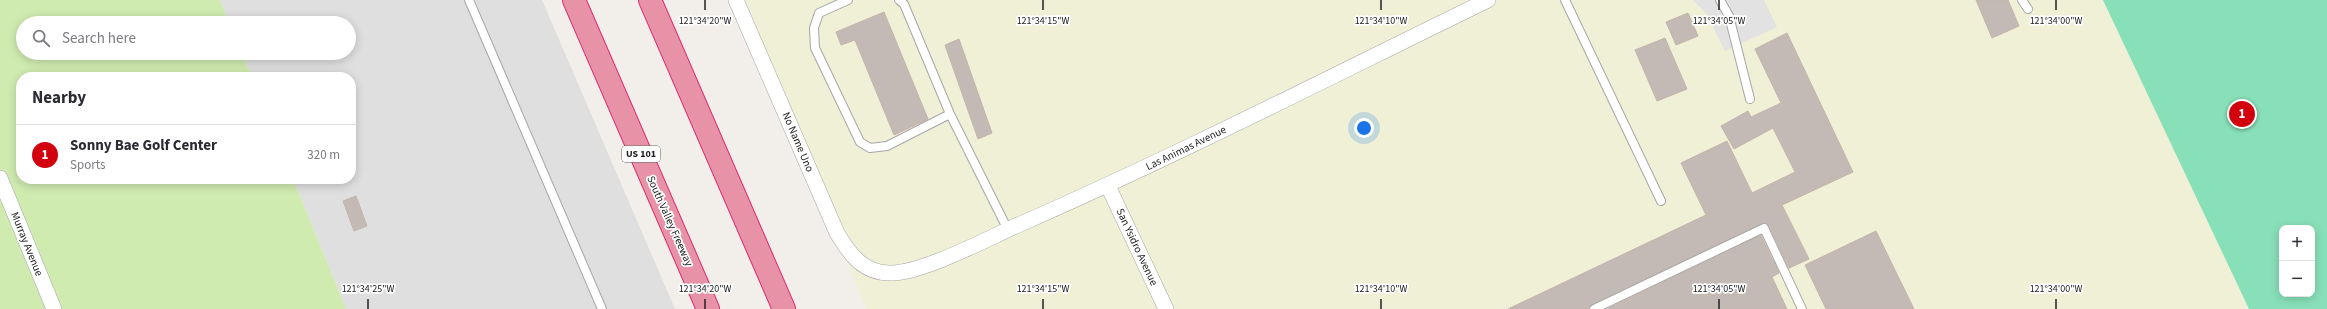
<!DOCTYPE html>
<html lang="en">
<head>
<meta charset="utf-8">
<style>
  body { margin:0; font-family:"Source Sans 3",sans-serif; background:#f7f7f7; color:#2b2b33 }
  .controls { position:absolute; right:12px; bottom:12px; display:grid; overflow:hidden; border-radius:8px; box-shadow:0 2px 10px #0003 }
  .controls button { width:36px; height:36px; display:grid; place-items:center; padding:0; border:0; border-bottom:1px solid #e1e1e2; background:#fff; color:#2b2b33; font:20px sans-serif }
  .you { position:absolute; left:1364px; top:128px; width:14px; height:14px; margin:-10px; border:3px solid #fff; border-radius:50%; background:#1a73e8; box-shadow:0 0 0 6px #1a73e833 }
  .badge { display:grid; place-items:center; width:26px; height:26px; border-radius:50%; background:#d3000e; color:#fff; font-size:13px; font-weight:700 }
  .pin { position:absolute; translate:-50% -50%; border:2px solid #fff; box-shadow:0 1px 4px #0006 }
  .list { margin:0; padding:0; list-style:none }
  h2 { display:flex; justify-content:space-between; align-items:center; height:52px; margin:0; padding:0 16px; font-size:17px }
  h2 small { font-size:13px; font-weight:400; color:#7c7c81 }
  .list li { display:grid; grid-template-columns:26px 1fr auto; gap:12px; align-items:center; box-sizing:border-box; height:60px; padding:0 16px; border-top:1px solid #e1e1e2 }
  .list b { display:block; font-size:15px; white-space:nowrap }
  .list p { margin:0; font-size:13px; white-space:nowrap; color:#7c7c81 }
  .list em { font-size:13px; font-style:normal; color:#7c7c81 }
  .icon { flex:none; width:22px; height:22px; fill:none; stroke:currentColor; stroke-width:2; stroke-linecap:round; stroke-linejoin:round }
  .map { position:relative; flex:none; width:2327px; height:309px; overflow:hidden }
  .search { position:absolute; background:#fff; box-shadow:0 2px 10px #0003; left:16px; top:16px; width:340px; height:44px; display:flex; align-items:center; gap:10px; box-sizing:border-box; padding:0 14px; border-radius:22px; color:#7c7c81; font-size:15px }
  .panel { position:absolute; background:#fff; box-shadow:0 2px 10px #0003; left:16px; top:72px; width:340px; height:112px; border-radius:16px }
  .map>svg:first-child { display:block }
  .residential { fill:#e0dfdf }
  .farmland { fill:#eff0d5; fill-rule:evenodd }
  .grass { fill:#d0ebb0 }
  .pitch { fill:#88e0b8; fill-rule:evenodd }
  .parking { fill:#e2e2e2 }
  .building { fill:#c3bab5; stroke:#c4b4ab }
  .lines { fill:none; stroke-linecap:round; stroke-linejoin:round }
  .service-casing { stroke:#a6a6a6; stroke-width:10 }
  .minor-casing { stroke:#a6a6a6; stroke-width:16 }
  .motorway-casing { stroke:#db2a72; stroke-width:24 }
  .service { stroke:#fff; stroke-width:8 }
  .minor { stroke:#fff; stroke-width:15 }
  .motorway { stroke:#e892a7; stroke-width:22 }
  .ticks { fill:none; stroke:#222; stroke-width:1.5 }
  .labels { text-anchor:middle; dominant-baseline:central; stroke-width:3.5; stroke-linejoin:round; paint-order:stroke }
  .shield { fill:#fff; stroke:#646464; stroke-width:1 }
  .shield-label { font-size:10px; font-weight:bold; fill:#222 }
  .street-label { font-size:11px; fill:#222; stroke:#fff }
  .ticks-label { font-size:10px; text-anchor:middle; fill:#222; stroke:#fff; stroke-width:3.5; stroke-linejoin:round; paint-order:stroke }
</style>
</head>
<body>
<div class="map">
<svg width="2327" height="309" viewBox="0 0 2327 309">
  <rect width="100%" height="100%" fill="#f2eee9"/>
  <path class="residential" d="M220 0H542L675 309H346L293 179H351V77H252L242 53H349V23H229Z"/>
  <path class="farmland" d="M746 0H2327V309H866ZM2282 228H2312V294H2282Z"/>
  <path class="grass" d="M0 0H220L229 23H23V53H242L252 77H21V179H293L346 309H0Z"/>
  <path class="pitch" d="M2103 0H2327V309H2249ZM2282 228H2312V294H2282Z"/>
  <path class="parking" d="M1693 0H1764L1777 27 1725 51 1707 14Z"/>
  <path class="building" d="M1976 0H2008L2019 26 1992 38Z
    M884 12 928 119 894 135 855 40 841 45 836 32Z
    M1688 13 1698 36 1676 45 1666 22Z
    M1787 33 1853 172 1782 205 1809 259 1789 268 1769 226 1764 223 1592 304 1589 309H1508L1706 215 1681 163 1727 141 1752 193 1795 172 1773 128 1734 149 1721 126 1748 111 1751 117 1781 103 1755 49Z
    M1665 38 1687 89 1657 101 1635 50Z
    M959 39 992 133 978 139 945 45Z
    M356 196 367 226 354 231 343 201Z
    M1876 231 1914 309H1826L1805 265Z
    M1761 235 1779 273 1772 277 1787 309H1607Z"/>
  <g class="lines">
    <defs>
      <path id="service" d="M469 0 602 309
        M848 0 819 13 814 28 815 48 860 142 870 148 887 146 950 114
        M899 0 904 4 950 114 1008 230
        M1565 0 1661 201
        M1720 0 1729 16 1750 99
        M2022 0 2028 9
        M1594 309 1764 228 1802 309"/>
      <path id="minor" d="M736 0 837 233C850 255 864 274 892 273 926 272 992 236 1025 222 1182 153 1334 75 1488 0
        M0 178 54 309
        M1108 186 1166 309"/>
      <path id="motorway" d="M574 0 708 309
        M650 0 784 309"/>
    </defs>
    <use href="#service" class="service-casing"/>
    <use href="#minor" class="minor-casing"/>
    <use href="#motorway" class="motorway-casing"/>
    <use href="#service" class="service"/>
    <use href="#minor" class="minor"/>
    <use href="#motorway" class="motorway"/>
  </g>
  <path class="ticks" d="M705 0V10M1043 0V10M1381 0V10M1719 0V10M2056 0V10M368 299V309M705 299V309M1043 299V309M1381 299V309M1719 299V309M2056 299V309"/>
  <g class="labels">
    <rect class="shield" x="622" y="146" width="38" height="16" rx="3"/>
    <g class="shield-label">
      <text x="641" y="154">US 101</text>
    </g>
    <g class="street-label">
      <text transform="translate(798 142) rotate(67)">No Name Uno</text>
      <text transform="translate(1186 148) rotate(-26)">Las Animas Avenue</text>
      <text transform="translate(670 221) rotate(66)">South Valley Freeway</text>
      <text transform="translate(27 244) rotate(68)">Murray Avenue</text>
      <text transform="translate(1137 247) rotate(65)">San Ysidro Avenue</text>
    </g>
  </g>
  <g class="ticks-label">
    <text x="705" y="24">121°34'20"W</text>
    <text x="1043" y="24">121°34'15"W</text>
    <text x="1381" y="24">121°34'10"W</text>
    <text x="1719" y="24">121°34'05"W</text>
    <text x="2056" y="24">121°34'00"W</text>
    <text x="368" y="292">121°34'25"W</text>
    <text x="705" y="292">121°34'20"W</text>
    <text x="1043" y="292">121°34'15"W</text>
    <text x="1381" y="292">121°34'10"W</text>
    <text x="1719" y="292">121°34'05"W</text>
    <text x="2056" y="292">121°34'00"W</text>
  </g>
</svg>
<div class="controls">
<button>+</button>
<button>−</button>
</div>
<div class="you"></div>
<div class="pin badge" style="left:2242px;top:114px">1</div>
<div class="search"><svg class="icon" aria-label="search" viewBox="0 0 24 24"><circle cx="10" cy="10" r="6"/><path d="M15 15l6 6"/></svg>Search here</div>
<section class="panel">
<h2>Nearby<small></small></h2>
<ul class="list">
<li><span class="badge">1</span><div><b>Sonny Bae Golf Center</b><p>Sports</p></div><em>320 m</em></li>
</ul>
</section>
</div>
</body>
</html>
